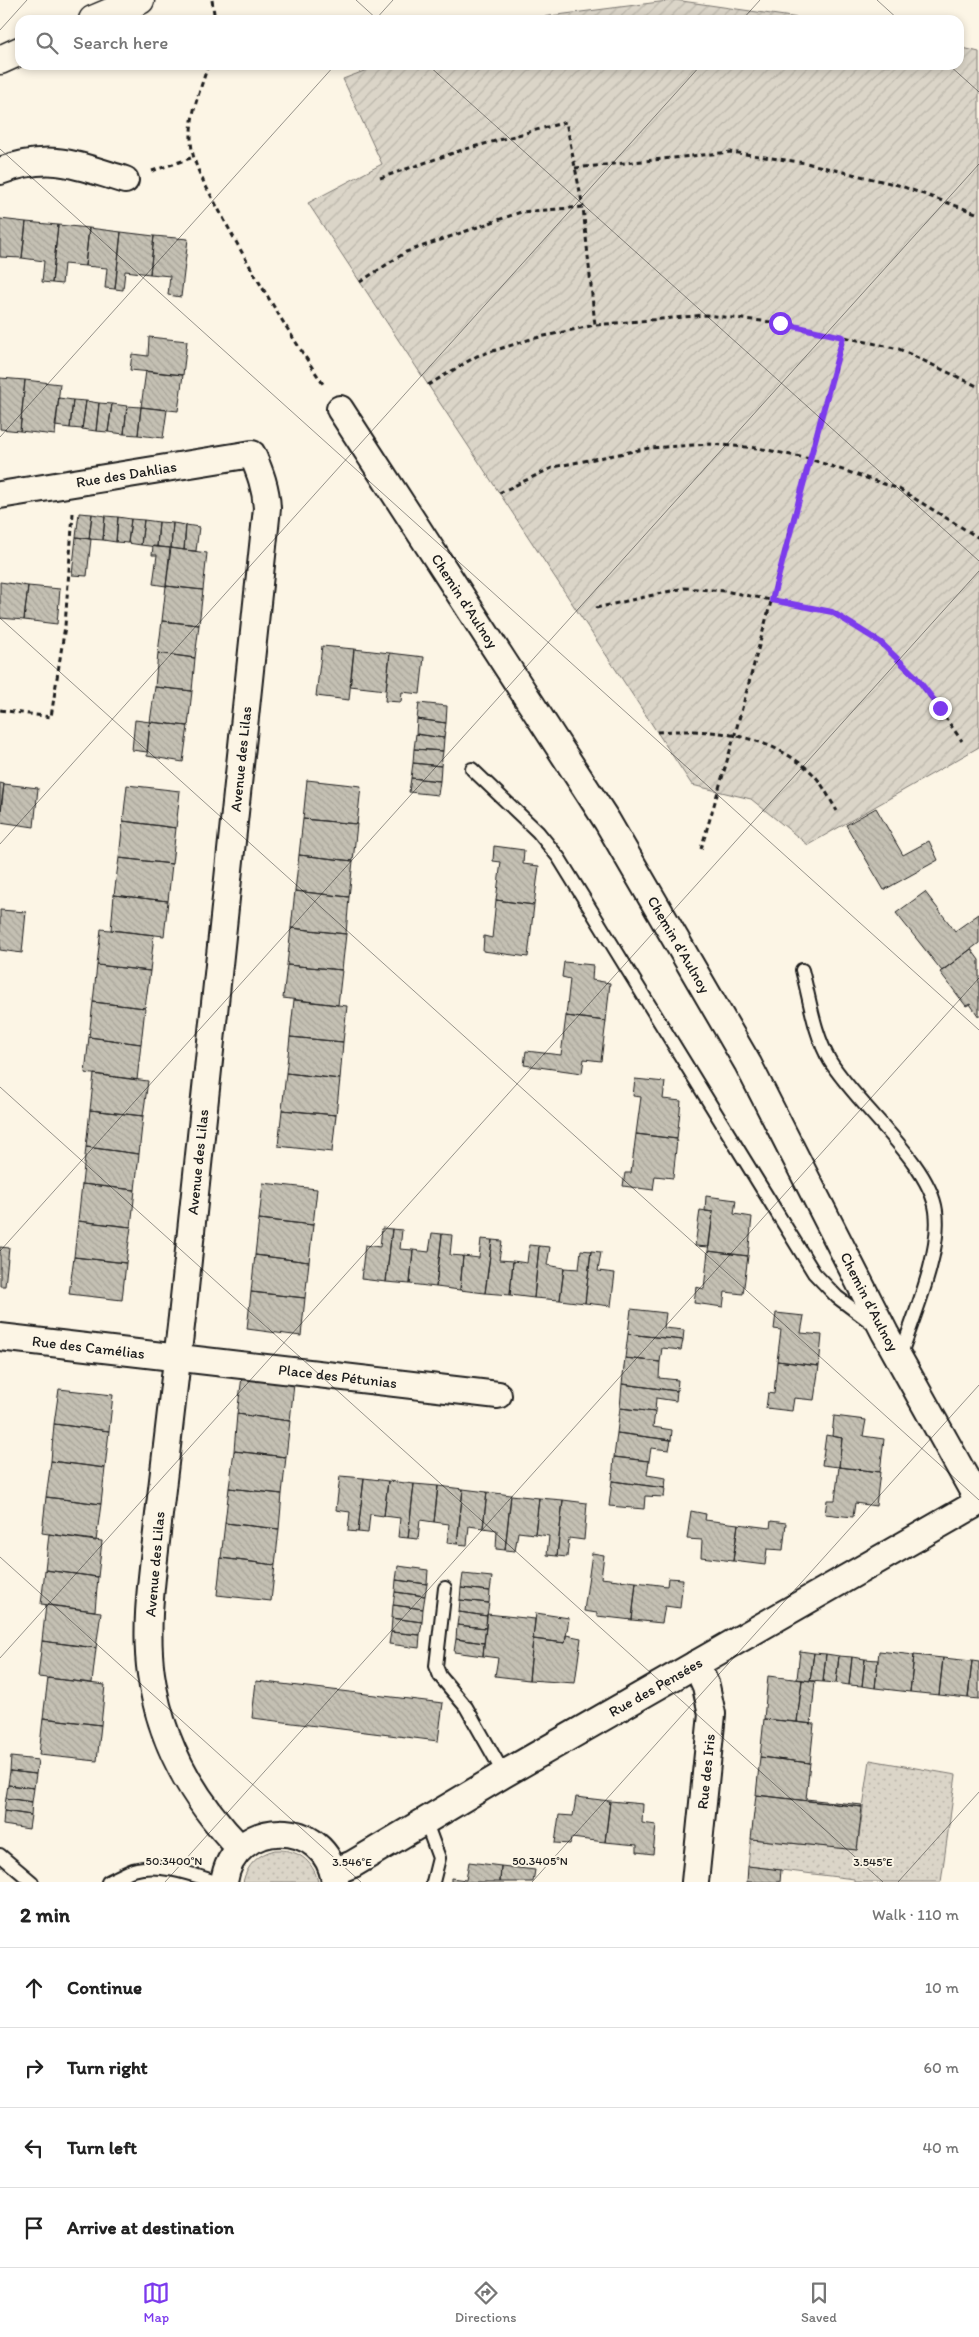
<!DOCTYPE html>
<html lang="en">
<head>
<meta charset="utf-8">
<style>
  body { margin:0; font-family:Itim,sans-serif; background:#f2f2f2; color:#222 }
  .stop { position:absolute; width:15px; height:15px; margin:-11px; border:4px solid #7c3aed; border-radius:50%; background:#fff }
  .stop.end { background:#7c3aed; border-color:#fff; box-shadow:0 1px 5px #0008 }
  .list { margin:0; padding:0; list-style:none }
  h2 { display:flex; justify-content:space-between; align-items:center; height:65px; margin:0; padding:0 20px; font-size:21px }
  h2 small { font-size:16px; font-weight:400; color:#767676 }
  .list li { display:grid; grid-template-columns:32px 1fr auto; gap:15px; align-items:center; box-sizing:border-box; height:80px; padding:0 20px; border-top:1px solid #e0e0e0 }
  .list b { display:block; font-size:19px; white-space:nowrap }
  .list em { font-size:16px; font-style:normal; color:#767676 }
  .icon { flex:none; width:28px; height:28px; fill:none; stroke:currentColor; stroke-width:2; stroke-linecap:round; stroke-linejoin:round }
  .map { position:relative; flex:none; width:979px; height:1882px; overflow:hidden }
  .search { position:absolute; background:#fff; box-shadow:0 2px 8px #0003; left:15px; right:15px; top:15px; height:55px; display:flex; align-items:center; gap:12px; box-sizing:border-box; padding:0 18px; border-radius:15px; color:#767676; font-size:19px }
  .sheet { height:385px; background:#fff }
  nav { display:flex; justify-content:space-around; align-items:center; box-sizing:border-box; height:70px; border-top:1px solid #e0e0e0; background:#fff; font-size:14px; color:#767676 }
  nav a { display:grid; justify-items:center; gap:2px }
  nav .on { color:#7c3aed }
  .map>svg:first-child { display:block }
  .grass { fill:url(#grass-dots); stroke:#7c7872 }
  .garden { fill:url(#garden-furrows); stroke:#7c7872 }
  .building { fill:url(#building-back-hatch); stroke:#1c1c1c }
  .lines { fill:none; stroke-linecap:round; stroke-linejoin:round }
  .lane-casing { stroke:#1c1c1c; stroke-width:16 }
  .street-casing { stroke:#1c1c1c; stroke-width:30 }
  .highway-casing { stroke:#1c1c1c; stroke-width:31 }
  .path { stroke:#1c1c1c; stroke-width:3; stroke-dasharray:5 4; stroke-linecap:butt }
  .lane { stroke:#fcf5e5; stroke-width:12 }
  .street { stroke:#fcf5e5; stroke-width:26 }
  .highway { stroke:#fcf5e5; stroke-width:28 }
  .route { stroke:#7c3aed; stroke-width:6 }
  .ticks { fill:none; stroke:#1c1c1c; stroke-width:1; stroke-opacity:0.45 }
  .labels { text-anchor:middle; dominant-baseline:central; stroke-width:4; stroke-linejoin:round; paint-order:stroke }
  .street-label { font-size:15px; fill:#1c1c1c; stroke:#fcf5e5 }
  .ticks-label { font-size:12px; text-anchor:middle; fill:#1c1c1c; stroke:#fcf5e5; stroke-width:4; stroke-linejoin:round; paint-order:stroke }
</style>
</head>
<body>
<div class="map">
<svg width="979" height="1882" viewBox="0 0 979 1882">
  <defs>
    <pattern id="grass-dots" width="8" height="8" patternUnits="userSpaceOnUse" patternTransform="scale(1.25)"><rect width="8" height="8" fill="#dbd5c8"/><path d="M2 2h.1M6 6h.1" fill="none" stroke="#bbb6ab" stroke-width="1.8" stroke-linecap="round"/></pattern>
    <pattern id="garden-furrows" width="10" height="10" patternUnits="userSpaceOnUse" patternTransform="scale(1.25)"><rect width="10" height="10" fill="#dbd5c8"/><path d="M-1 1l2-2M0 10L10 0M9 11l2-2" fill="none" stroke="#bbb6ab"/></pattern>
    <pattern id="building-back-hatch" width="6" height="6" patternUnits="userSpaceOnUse" patternTransform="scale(1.25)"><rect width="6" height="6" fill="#c4c0b3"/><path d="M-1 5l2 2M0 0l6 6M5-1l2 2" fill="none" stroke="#a8a499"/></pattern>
  </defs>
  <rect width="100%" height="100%" fill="#fcf5e5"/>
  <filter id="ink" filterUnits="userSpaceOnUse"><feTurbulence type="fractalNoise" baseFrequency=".02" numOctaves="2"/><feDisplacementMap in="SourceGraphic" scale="10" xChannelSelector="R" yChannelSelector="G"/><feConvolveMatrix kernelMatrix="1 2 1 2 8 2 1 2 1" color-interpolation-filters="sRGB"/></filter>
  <g filter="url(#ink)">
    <path class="grass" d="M870 1760 956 1775 941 1882H854V1879L748 1866 751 1839 857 1850Z
      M275 1850C297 1849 313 1860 318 1882H243C247 1865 258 1854 275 1850Z"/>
    <path class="garden" d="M675 0 812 20H518Z
      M959 47 979 52V747L808 845 751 799 692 785 308 203 382 164 343 79 380 65H959Z"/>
    <path class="building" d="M0 219 26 222 22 258 0 257Z
      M26 222 58 225 52 283 42 282 44 261 22 258Z
      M58 225 89 228 85 266 64 264 62 284 52 283Z
      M89 228 121 232 115 289 105 288 107 268 85 266Z
      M121 232 154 236 150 274 125 271 123 290 115 289Z
      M154 236 188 239 181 297 168 295 170 276 150 274Z
      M149 337 187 341 183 375 130 370 132 354 148 356Z
      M146 371 183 375 178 411 141 407Z
      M0 378 25 380 20 431 0 429Z
      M25 380 60 384 55 435 20 431Z
      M59 398 73 400 70 428 55 426Z
      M73 400 86 401 82 429 70 428Z
      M86 401 99 403 96 431 82 429Z
      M99 403 112 404 108 432 96 431Z
      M112 404 127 406 124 434 108 432Z
      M127 406 141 407 138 435 124 434Z
      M141 407 167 410 163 438 138 435Z
      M79 513 92 514 89 539 76 537Z
      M92 514 105 516 103 540 89 539Z
      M105 516 118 517 116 542 103 540Z
      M118 517 131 519 128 543 116 542Z
      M131 519 144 520 141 545 128 543Z
      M144 520 159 522 157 547 141 545Z
      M159 522 173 523 171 548 157 547Z
      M173 523 186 525 184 550 171 548Z
      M186 525 199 527 196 551 184 550Z
      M76 537 91 539 87 576 72 575Z
      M153 546 170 548 166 586 153 584 157 555H152Z
      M171 548 207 553 203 590 166 586Z
      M0 582 28 586 24 620 0 618Z
      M28 586 60 589 57 624 24 620Z
      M166 586 203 590 199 625 162 621Z
      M162 621 199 625 195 658 158 653Z
      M322 646 354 649 349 700 316 696Z
      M354 649 390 653 386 690 350 686Z
      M158 653 195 658 192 691 155 687Z
      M390 653 424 657 420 694 402 692 401 702 385 701Z
      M155 687 192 691 188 726 150 722Z
      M419 703 447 706 446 723 417 719Z
      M417 719 446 723 444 738 416 734Z
      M135 720 150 722 147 752 132 750Z
      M150 722 188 726 183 762 147 756Z
      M416 734 444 738 443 751 414 749Z
      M414 749 443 751 441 766 413 763Z
      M413 763 441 766 440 781 411 778Z
      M411 778 440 781 438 795 409 792Z
      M307 780 361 786 357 824 303 819Z
      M0 783 4 784 0 814Z
      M4 784 38 788 34 827 0 822Z
      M127 785 180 791 176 828 123 821Z
      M876 808 903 855 929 841 938 860 884 890 846 825Z
      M303 819 357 824 353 861 299 855Z
      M123 821 176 828 172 864 119 858Z
      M494 846 524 850 523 864 539 866 534 905 496 900 501 862 493 861Z
      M299 855 353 861 349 897 295 891Z
      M119 858 172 864 168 901 114 895Z
      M295 891 349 897 346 934 291 928Z
      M925 892 955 931 979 914V943L942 971 896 913Z
      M114 895 168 901 164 936 111 930Z
      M496 900 534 905 528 957 483 951 484 936 492 938Z
      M0 910 26 912 22 953 0 950Z
      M291 928 346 934 342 970 287 965Z
      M101 929 154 935 150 971 97 965Z
      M971 949 979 960V1017L970 1004 966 1006 940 972Z
      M564 962 593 965 592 980 610 983 606 1021 566 1016 570 979 562 977Z
      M97 965 150 971 145 1008 93 1002Z
      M287 965 342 970 338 1005 283 998Z
      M294 1000 347 1006 343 1042 290 1037Z
      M93 1002 145 1008 141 1044 89 1037Z
      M566 1016 606 1021 601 1061 584 1059 582 1073 524 1065 526 1051 561 1055Z
      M89 1037 141 1044 137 1080 85 1073Z
      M290 1037 343 1042 340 1079 286 1073Z
      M286 1073 340 1079 336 1115 282 1110Z
      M94 1074 148 1081 143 1116 90 1110Z
      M635 1079 665 1082 663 1099 681 1101 677 1139 636 1134 641 1097 633 1096Z
      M90 1110 143 1116 139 1154 86 1147Z
      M282 1110 336 1115 332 1152 278 1146Z
      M636 1134 677 1139 673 1178 655 1176 653 1190 623 1186 625 1173H631Z
      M86 1147 139 1154 135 1190 82 1184Z
      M263 1183 317 1189 313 1225 259 1219Z
      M82 1184 135 1190 131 1227 78 1221Z
      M706 1196 736 1200 734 1214 752 1217 748 1256 708 1251 713 1212 705 1211Z
      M700 1210 713 1212 709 1247 695 1246Z
      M259 1219 313 1225 309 1262 255 1255Z
      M78 1221 131 1227 126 1263 74 1257Z
      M382 1228 392 1229 386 1282 361 1279 365 1245 380 1247Z
      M392 1229 402 1230 400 1249 413 1250 410 1284 386 1282Z
      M432 1233 442 1234 436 1287 410 1284 413 1250 429 1252Z
      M442 1234 452 1235 450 1255 463 1256 460 1290 436 1287Z
      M481 1239 492 1240 485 1293 460 1290 463 1256 479 1258Z
      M492 1240 502 1241 499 1260 513 1261 510 1295 485 1293Z
      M529 1245 539 1246 534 1298 510 1295 513 1261 527 1263Z
      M539 1246 550 1247 547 1265 564 1268 560 1300 534 1298Z
      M0 1247 9 1248 5 1286H0Z
      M581 1250 591 1251 585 1303 560 1300 564 1268 579 1269Z
      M591 1251 601 1252 598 1271 615 1273 611 1306 585 1303Z
      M708 1251 748 1256 743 1294 725 1292 723 1307 694 1303 696 1287 704 1289Z
      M255 1255 309 1262 305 1298 251 1292Z
      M74 1257 126 1263 122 1300 69 1294Z
      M251 1292 305 1298 301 1336 247 1329Z
      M631 1309 666 1313 664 1328 684 1330 683 1340 628 1334Z
      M776 1313 804 1316 801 1333 822 1335 819 1366 777 1361 781 1330 774 1329Z
      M628 1334 683 1340 681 1350 662 1348 660 1362 625 1358Z
      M625 1358 660 1362 659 1378 678 1380 677 1391 622 1384Z
      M777 1361 819 1366 814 1400 794 1398 792 1411 766 1408 768 1393 774 1394Z
      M242 1377 294 1384 290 1421 237 1414Z
      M622 1384 677 1391 676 1401 656 1398 655 1412 620 1408Z
      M59 1389 113 1395 109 1431 54 1424Z
      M620 1408 655 1412 653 1427 672 1430 671 1440 617 1433Z
      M237 1414 290 1421 286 1457 234 1451Z
      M834 1416 866 1420 863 1436 884 1439 880 1472 839 1467 842 1438 832 1436Z
      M54 1424 109 1431 105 1468 51 1461Z
      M617 1433 671 1440 669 1450 651 1448 649 1461 614 1457Z
      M826 1435 842 1438 839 1467 822 1465Z
      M234 1451 286 1457 282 1494 229 1488Z
      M614 1457 649 1461 647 1475 666 1478 665 1488 612 1481Z
      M51 1461 105 1468 101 1504 46 1497Z
      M839 1467 880 1472 876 1506 855 1503 853 1517 825 1514 827 1500H835Z
      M340 1476 364 1478 358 1532 348 1531 350 1512 336 1510Z
      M364 1478 388 1481 384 1516 370 1514 368 1533 358 1532Z
      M388 1481 414 1484 408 1538 398 1537 400 1518 384 1516Z
      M612 1481 665 1488 664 1497 645 1496 644 1509 609 1506Z
      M414 1484 438 1486 434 1522 420 1520 418 1539 408 1538Z
      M438 1486 463 1489 457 1544 447 1543 449 1524 434 1522Z
      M229 1488 282 1494 279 1529 225 1523Z
      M463 1489 487 1492 483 1528 469 1526 467 1545 457 1544Z
      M487 1492 511 1495 505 1550 496 1549 497 1530 483 1528Z
      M511 1495 539 1498 535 1534 518 1532 515 1551 505 1550Z
      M46 1497 101 1504 96 1541 42 1533Z
      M539 1498 563 1500 557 1556 547 1555 549 1536 535 1534Z
      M563 1500 587 1503 584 1540 569 1538 567 1557 557 1556Z
      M691 1511 706 1514 705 1520 738 1524 733 1561 701 1557 702 1540 687 1539Z
      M771 1521 786 1523 783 1550 767 1549 765 1565 733 1561 738 1524 770 1528Z
      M225 1523 279 1529 275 1565 221 1558Z
      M49 1534 102 1541 98 1577 45 1570Z
      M592 1553 604 1555 601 1578 636 1582 632 1620 597 1616V1613L584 1611Z
      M221 1558 275 1565 271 1601 217 1595Z
      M398 1566 428 1570 427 1584 396 1580Z
      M45 1570 98 1577 95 1611 41 1604Z
      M463 1574 492 1577 490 1591 461 1588Z
      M668 1578 683 1579 680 1608 665 1606 662 1623 632 1620 636 1582 667 1586Z
      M396 1580 427 1584 425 1596 395 1592Z
      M461 1588 490 1591 489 1603 460 1600Z
      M395 1592 425 1596 423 1609 393 1605Z
      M460 1600 489 1603 487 1616 459 1612Z
      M46 1605 101 1612 96 1648 42 1641Z
      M393 1605 423 1609 422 1622 392 1618Z
      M459 1612 487 1616 486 1628 457 1625Z
      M536 1613 569 1618 565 1643 533 1639Z
      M487 1614 535 1619 529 1680 495 1676 498 1658 483 1656Z
      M392 1618 422 1622 420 1635 391 1632Z
      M457 1625 486 1628 484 1643 456 1639Z
      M391 1632 420 1635 419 1648 389 1644Z
      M566 1635 581 1638 575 1683 529 1680 533 1639 565 1643Z
      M456 1639 484 1643 483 1656 454 1652Z
      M42 1641 96 1648 92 1683 38 1677Z
      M800 1651 814 1653 810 1681 797 1679Z
      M879 1651 914 1655 910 1692 875 1688Z
      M814 1653 826 1654 823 1682 810 1681Z
      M826 1654 839 1656 836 1683 823 1682Z
      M914 1655 943 1658 939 1695 910 1692Z
      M839 1656 852 1657 849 1685 836 1683Z
      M852 1657 865 1659 862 1686 849 1685Z
      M943 1658 972 1661 968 1698 939 1695Z
      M865 1659 878 1660 875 1688 862 1686Z
      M972 1661 979 1662V1699L968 1698Z
      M768 1676 802 1680 797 1722 764 1719Z
      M48 1678 105 1685 101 1725 43 1718Z
      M802 1680 815 1681 811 1724 797 1722Z
      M256 1681 443 1703 438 1741 252 1718Z
      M43 1718 101 1725 97 1761 39 1755Z
      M764 1719 814 1724 810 1763 760 1757Z
      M11 1757 38 1760 36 1774 10 1771Z
      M760 1757 810 1763 806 1799 862 1805V1807L756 1795Z
      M10 1771 36 1774 34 1788 8 1785Z
      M8 1785 34 1788 32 1802 6 1798Z
      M756 1795 862 1807 857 1850 751 1839Z
      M576 1797 610 1801 605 1842 571 1838 570 1844 555 1843 559 1815 573 1816Z
      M6 1798 32 1802 31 1815 4 1811Z
      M610 1801 643 1804 642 1823 656 1825 653 1854 637 1852V1845L605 1842Z
      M4 1811 31 1815 29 1829 3 1825Z
      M469 1862 501 1866 500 1882H451V1878L466 1880Z
      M501 1866 535 1870 533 1882H500Z
      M748 1866 781 1870 780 1882H747Z"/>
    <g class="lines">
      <defs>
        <path id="lane" d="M472 769 538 832 559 858 814 1273 837 1297 873 1324
          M802 970C810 1000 814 1034 830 1061 856 1104 930 1163 936 1211 942 1253 913 1317 900 1357
          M445 1588 436 1666 440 1676 466 1707 504 1774
          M425 1820 439 1858 433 1882
          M0 1855 32 1882
          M108 1882C116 1878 125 1873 133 1870 159 1862 191 1874 216 1882"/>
        <g id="street">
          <path d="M0 171C51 152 76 165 125 180"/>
          <path id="s1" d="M340 409 607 821 748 1064 885 1333 979 1502"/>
          <path id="s2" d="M0 495 252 454C260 472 266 488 267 508 239 778 210 1047 182 1317 174 1386 166 1454 158 1523 153 1572 144 1624 151 1674 160 1741 193 1800 240 1848"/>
          <path id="s3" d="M0 1337 498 1395"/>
          <path id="s4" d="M333 1872 353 1864 504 1774 979 1502"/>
          <path d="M224 1882C233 1817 327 1816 335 1882"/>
          <path id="s5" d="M695 1882 712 1714 706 1686 696 1664"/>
        </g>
        <path id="highway" d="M93 20 140 0
          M0 60 20 51"/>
      </defs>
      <use href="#lane" class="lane-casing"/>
      <use href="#street" class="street-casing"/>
      <use href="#highway" class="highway-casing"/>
      <path class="path" d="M212 0 215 20
        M208 65C201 89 190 112 191 138 191 165 208 189 220 212 251 271 286 328 323 384
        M575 168 731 152 806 163 898 185 979 214
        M152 171 194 157
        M380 178 462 150 566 122 583 207
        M360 282 406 252 521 212 583 207 595 325
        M428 385 477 356 531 339 595 325 706 315 780 323 899 349 979 387
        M499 493 554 467 649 448 710 444 758 448 810 459 899 489 979 538
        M596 608 684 588 725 591 832 612 880 642 916 677 962 741
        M0 710 51 717 65 626 73 513
        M657 732C711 728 770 734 812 773 822 782 830 800 837 811
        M701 849 735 734 843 337"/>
      <use href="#lane" class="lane"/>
      <use href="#street" class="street"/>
      <use href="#highway" class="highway"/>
    </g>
  </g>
  <g class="lines" filter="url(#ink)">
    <path class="route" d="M780 323 843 337 772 600 832 612 880 642 916 677 940 708"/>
  </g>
  <path class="ticks" d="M356 0 378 20M877 0 899 20M375 20 393 0M742 20 760 0M0 30 27 0M428 65 979 561M949 65 979 92M0 149 979 1030M0 437 335 65M0 618 979 1500M0 844 701 65M0 1087 883 1882M0 1251 979 164M0 1557 361 1882M0 1658 979 571M165 1882 979 978M532 1882 979 1385M898 1882 979 1792"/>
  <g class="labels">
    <g class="street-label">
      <text stroke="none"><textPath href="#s2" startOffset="128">Rue des Dahlias</textPath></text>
      <text stroke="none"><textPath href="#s1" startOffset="229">Chemin d'Aulnoy</textPath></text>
      <text transform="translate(241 759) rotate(-84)">Avenue des Lilas</text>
      <text stroke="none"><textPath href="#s1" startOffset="634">Chemin d'Aulnoy</textPath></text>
      <text transform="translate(198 1162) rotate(-84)">Avenue des Lilas</text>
      <text stroke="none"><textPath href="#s1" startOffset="1039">Chemin d'Aulnoy</textPath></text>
      <text stroke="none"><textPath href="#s3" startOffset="89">Rue des Camélias</textPath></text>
      <text stroke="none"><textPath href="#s3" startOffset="340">Place des Pétunias</textPath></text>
      <text transform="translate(155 1564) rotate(-85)">Avenue des Lilas</text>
      <text stroke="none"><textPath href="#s4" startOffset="372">Rue des Pensées</textPath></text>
      <text stroke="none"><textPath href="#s5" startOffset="111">Rue des Iris</textPath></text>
    </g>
  </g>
  <g class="ticks-label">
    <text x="174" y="1865">50.3400°N</text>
    <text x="540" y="1865">50.3405°N</text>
    <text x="352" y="1866">3.546°E</text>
    <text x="873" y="1866">3.545°E</text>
  </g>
</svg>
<div class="stop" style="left:780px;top:323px"></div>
<div class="stop end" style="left:940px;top:708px"></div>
<div class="search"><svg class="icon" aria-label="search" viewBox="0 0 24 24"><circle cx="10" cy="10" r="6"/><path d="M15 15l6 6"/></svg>Search here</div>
</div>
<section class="sheet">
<h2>2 min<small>Walk · 110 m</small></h2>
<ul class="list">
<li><svg class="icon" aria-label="ahead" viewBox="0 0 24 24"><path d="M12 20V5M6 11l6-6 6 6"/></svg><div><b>Continue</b></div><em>10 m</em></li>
<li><svg class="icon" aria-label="right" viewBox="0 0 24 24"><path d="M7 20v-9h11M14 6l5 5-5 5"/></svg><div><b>Turn right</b></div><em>60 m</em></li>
<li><svg class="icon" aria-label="left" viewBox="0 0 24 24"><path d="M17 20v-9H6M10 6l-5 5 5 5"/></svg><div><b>Turn left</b></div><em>40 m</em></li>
<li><svg class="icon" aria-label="arrive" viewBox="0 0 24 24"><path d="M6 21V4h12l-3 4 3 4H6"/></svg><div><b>Arrive at destination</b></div></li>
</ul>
</section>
<nav>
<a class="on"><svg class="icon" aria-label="map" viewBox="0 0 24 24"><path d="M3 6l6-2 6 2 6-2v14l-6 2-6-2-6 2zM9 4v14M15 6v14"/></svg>Map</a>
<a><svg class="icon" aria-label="directions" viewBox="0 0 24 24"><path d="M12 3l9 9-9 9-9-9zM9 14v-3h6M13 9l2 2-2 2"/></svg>Directions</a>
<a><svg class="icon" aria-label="saved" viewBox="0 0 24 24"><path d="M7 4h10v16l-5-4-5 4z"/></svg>Saved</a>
</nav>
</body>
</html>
